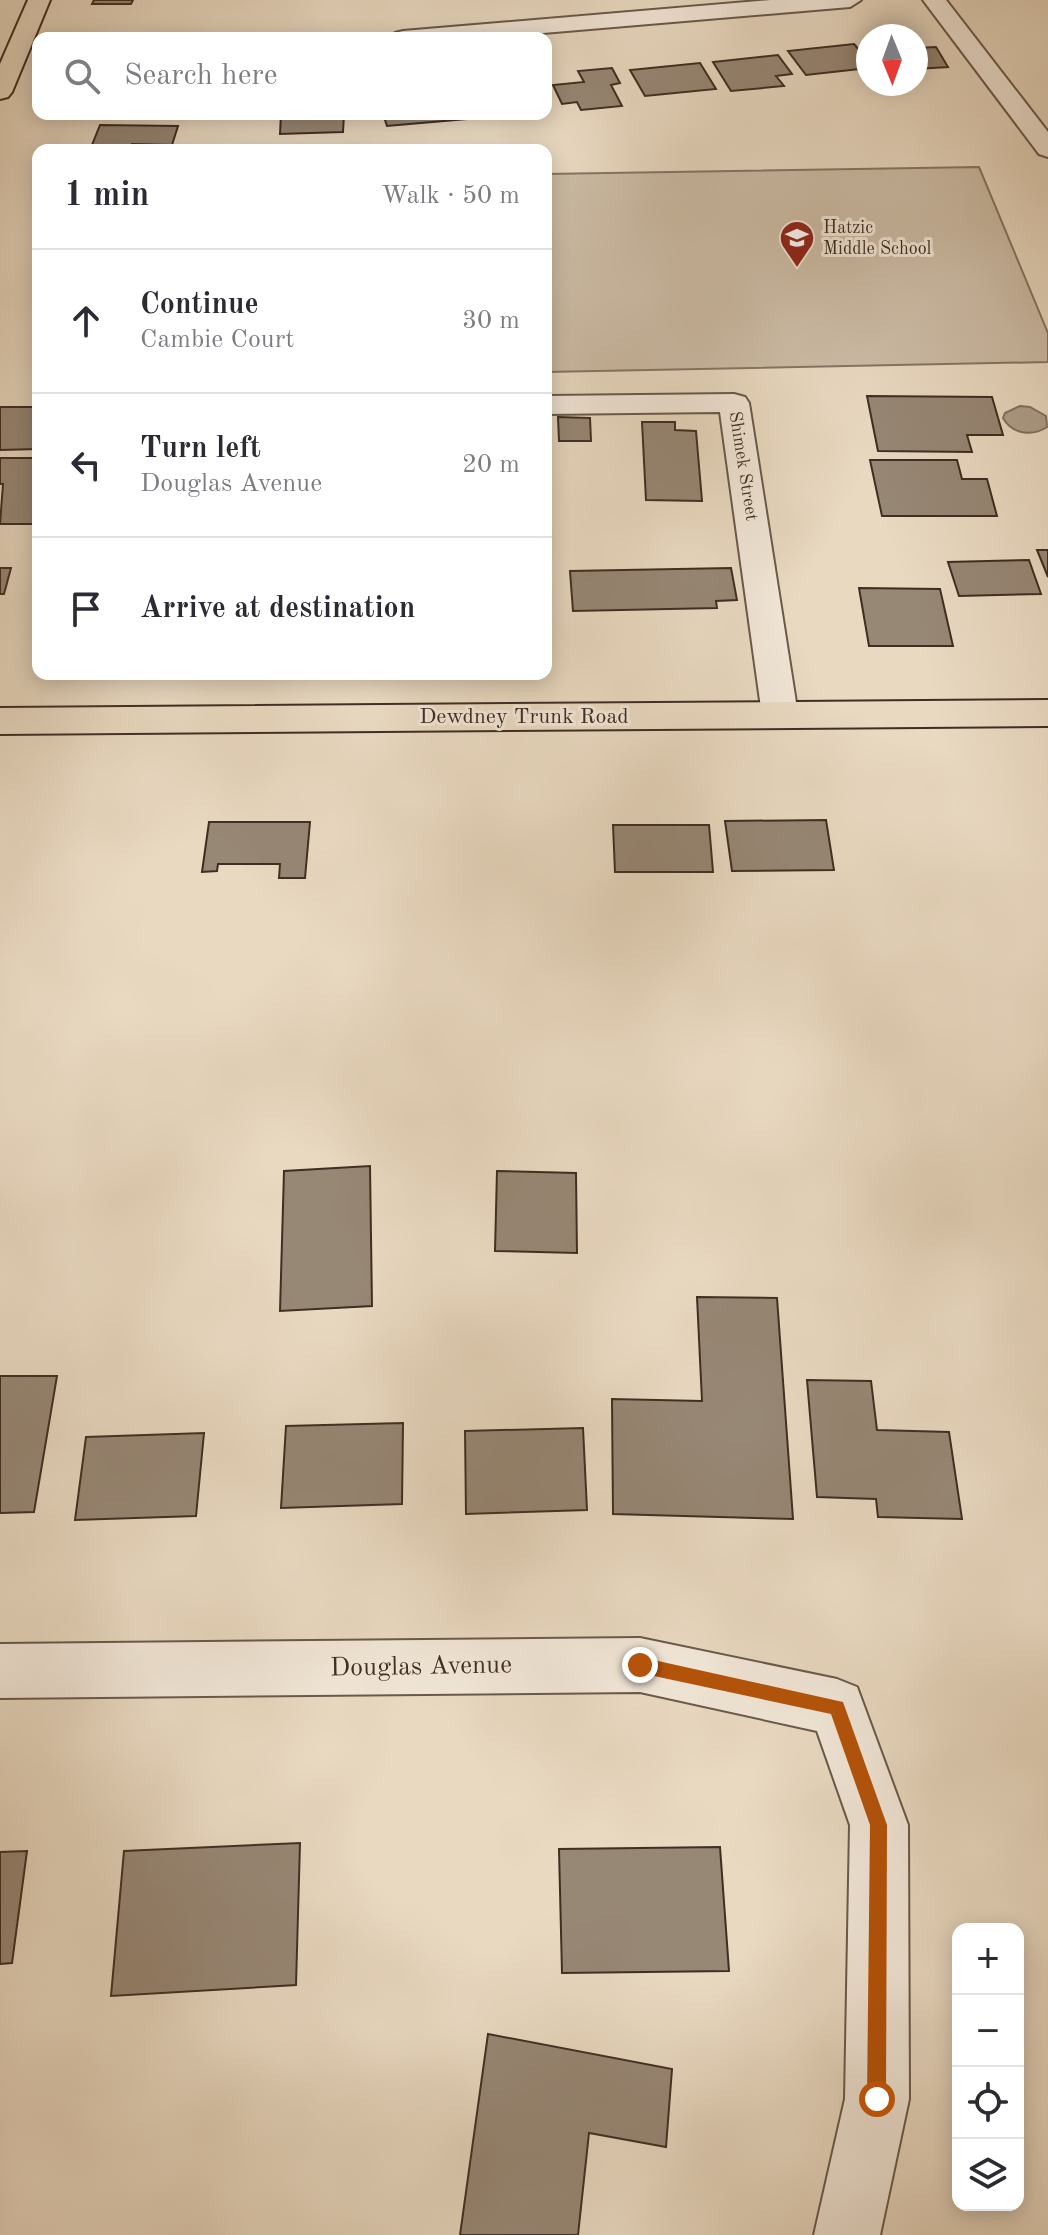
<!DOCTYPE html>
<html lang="en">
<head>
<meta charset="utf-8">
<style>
  body { margin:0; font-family:"Old Standard TT",serif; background:#f7f7f7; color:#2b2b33 }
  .controls { position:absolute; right:24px; bottom:24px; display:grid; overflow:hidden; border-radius:16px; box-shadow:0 4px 20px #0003 }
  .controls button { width:72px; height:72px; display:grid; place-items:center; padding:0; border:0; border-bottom:2px solid #e1e1e2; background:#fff; color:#2b2b33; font:40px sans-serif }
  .compass { position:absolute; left:856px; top:24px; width:72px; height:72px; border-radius:50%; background:#fff; box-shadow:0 4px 20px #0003; rotate:179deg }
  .stop { position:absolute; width:24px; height:24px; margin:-18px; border:6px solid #b45309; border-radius:50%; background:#fff }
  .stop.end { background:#b45309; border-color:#fff; box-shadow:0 2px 8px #0008 }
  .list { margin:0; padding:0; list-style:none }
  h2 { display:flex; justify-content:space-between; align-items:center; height:104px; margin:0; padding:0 32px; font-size:34px }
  h2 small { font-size:26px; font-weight:400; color:#7c7c81 }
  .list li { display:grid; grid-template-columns:52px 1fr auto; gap:24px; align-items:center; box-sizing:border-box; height:144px; padding:0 32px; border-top:2px solid #e1e1e2 }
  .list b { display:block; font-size:30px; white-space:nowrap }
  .list p { margin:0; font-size:26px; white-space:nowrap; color:#7c7c81 }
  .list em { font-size:26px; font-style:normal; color:#7c7c81 }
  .icon { flex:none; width:44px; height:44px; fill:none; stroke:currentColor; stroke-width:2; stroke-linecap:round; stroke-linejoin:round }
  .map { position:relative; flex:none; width:1048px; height:2235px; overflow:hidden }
  .search { position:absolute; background:#fff; box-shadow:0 4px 20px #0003; left:32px; top:32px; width:520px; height:88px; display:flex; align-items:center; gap:20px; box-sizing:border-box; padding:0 28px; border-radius:16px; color:#7c7c81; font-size:30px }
  .panel { position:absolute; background:#fff; box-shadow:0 4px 20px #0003; left:32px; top:144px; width:520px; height:536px; border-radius:16px }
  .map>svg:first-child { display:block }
  .green { fill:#ccbca6; stroke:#867564; stroke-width:2 }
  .water { fill:#af9f8b; stroke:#827261; stroke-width:2 }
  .building { fill:#978775; stroke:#3f2e22; stroke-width:2 }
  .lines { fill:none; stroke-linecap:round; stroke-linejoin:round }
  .minor-casing { stroke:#6a594a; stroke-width:4 }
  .major-casing { stroke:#3f2e22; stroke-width:4 }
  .minor { fill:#f1e6d7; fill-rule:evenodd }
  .major { fill:#e9d9c1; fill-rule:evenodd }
  .route { fill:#b45309 }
  .labels { text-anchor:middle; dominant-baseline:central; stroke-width:6; stroke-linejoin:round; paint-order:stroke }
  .far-poi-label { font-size:18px; fill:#3f2e22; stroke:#f1e6d7; text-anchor:start }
  .far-street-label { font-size:18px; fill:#3f2e22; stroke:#f1e6d7 }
  .street-label { font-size:22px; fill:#3f2e22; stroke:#f1e6d7 }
  .near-street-label { font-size:26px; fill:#3f2e22; stroke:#f1e6d7 }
</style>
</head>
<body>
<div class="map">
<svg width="1048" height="2235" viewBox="0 0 1048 2235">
  <rect width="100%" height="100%" fill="#e9d9c1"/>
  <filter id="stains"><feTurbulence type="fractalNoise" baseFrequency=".0025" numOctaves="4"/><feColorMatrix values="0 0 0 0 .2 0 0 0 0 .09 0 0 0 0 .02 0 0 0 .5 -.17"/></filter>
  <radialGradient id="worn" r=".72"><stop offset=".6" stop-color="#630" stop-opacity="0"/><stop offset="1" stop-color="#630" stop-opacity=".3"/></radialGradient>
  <path class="green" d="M979 167 1048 333V362L546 372V174Z"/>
  <path class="water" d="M1020 406 1030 407 1046 416 1047 427C1032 437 1012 434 1003 418L1005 413Z"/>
  <path class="building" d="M94 0H133L131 4H92Z
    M854 44 868 60V68L806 75 788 51Z
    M936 47 948 67 916 69V48Z
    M778 55 792 74 776 76 784 86 731 91 713 62Z
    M700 63 716 89 645 96 630 70Z
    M612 68 620 83 611 85 622 106 581 110 577 102 562 104 553 85 584 82 578 71Z
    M281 114H344L343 132 280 134Z
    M383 114H464L466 119 387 126Z
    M100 125 178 126 172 145 132 144 130 150H90Z
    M867 396 992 397 1003 435H967L972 452 878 451Z
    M0 407H38V449L0 450Z
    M558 417 590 418 591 441H559Z
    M642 422H675V430L696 431 702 501 646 500Z
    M0 458H38V524H0L3 484H0Z
    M870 460H957L962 479H987L997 516H882Z
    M1037 550H1048V577Z
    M1029 560 1041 594 959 596 948 562Z
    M0 568H11L4 594H0Z
    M731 568 737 600 716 601 717 608 573 611 570 571Z
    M859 588 940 589 953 646H869Z
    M826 820 834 870 732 871 725 821Z
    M209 822H310L305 878H279L280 864H218L217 871 202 872Z
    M613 825H709L713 872H615Z
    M370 1166 372 1306 280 1311 284 1171Z
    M497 1171 576 1173 577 1253 495 1251Z
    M697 1297 777 1298 793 1519 613 1514 612 1399 702 1401Z
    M0 1376H57L34 1512 0 1513Z
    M807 1380 871 1381 877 1430 949 1432 962 1519 878 1517 876 1499 817 1497Z
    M403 1423 402 1504 281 1508 286 1426Z
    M583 1428 587 1510 466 1514 465 1431Z
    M204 1433 196 1516 75 1520 86 1437Z
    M300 1843 296 1985 111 1996 124 1851Z
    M720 1847 729 1971 562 1973 559 1849Z
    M27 1851 12 1963 0 1964V1852Z
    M488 2034 672 2069 666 2147 589 2133 578 2235H460Z"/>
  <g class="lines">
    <defs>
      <path id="minor" d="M771 0H861L850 7 484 38H392L395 33 403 31Z
        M923 0H946L1048 132V157L1039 154Z
        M734 394 745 397 749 403 798 715 793 724 780 728 767 724 762 715 720 412 546 414V396Z
        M640 1638 837 1679 857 1687 908 1825 909 2099 880 2235H814L845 2099 850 1825 817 1731 640 1692 0 1698V1644Z"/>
      <path id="major" d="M28 0H50L12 92 8 97 0 99V64Z
        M1048 700V726L0 734V708Z"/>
    </defs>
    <use href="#minor" class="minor-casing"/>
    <use href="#major" class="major-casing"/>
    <use href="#minor" class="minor"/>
    <use href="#major" class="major"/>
  </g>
  <path class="route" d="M640 1657 843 1702 887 1825 886 2099 883 2106 877 2109 870 2106 867 2099 870 1825 831 1714 640 1673 632 1665Z"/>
  <defs>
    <symbol id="school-pin" viewBox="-11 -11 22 30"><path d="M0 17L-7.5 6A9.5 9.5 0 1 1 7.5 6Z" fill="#8f2418" stroke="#f1e6d7"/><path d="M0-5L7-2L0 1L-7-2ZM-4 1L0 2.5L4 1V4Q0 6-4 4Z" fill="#fff"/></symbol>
  </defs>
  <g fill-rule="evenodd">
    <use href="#school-pin" x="777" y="218" width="40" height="54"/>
  </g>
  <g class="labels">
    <g class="far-poi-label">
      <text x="823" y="228">Hatzic<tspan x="823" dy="21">Middle School</tspan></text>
    </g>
    <g class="far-street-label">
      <text transform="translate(743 466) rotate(81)">Shimek Street</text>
    </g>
    <g class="street-label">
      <text x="524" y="717">Dewdney Trunk Road</text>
    </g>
    <g class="near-street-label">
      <text transform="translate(421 1667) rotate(-1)">Douglas Avenue</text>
    </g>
  </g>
  <rect width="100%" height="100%" filter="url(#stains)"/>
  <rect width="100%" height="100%" fill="url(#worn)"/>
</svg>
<div class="controls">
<button>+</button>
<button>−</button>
<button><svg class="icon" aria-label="locate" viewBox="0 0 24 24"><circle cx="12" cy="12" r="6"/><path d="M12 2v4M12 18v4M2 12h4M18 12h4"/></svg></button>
<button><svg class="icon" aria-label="layers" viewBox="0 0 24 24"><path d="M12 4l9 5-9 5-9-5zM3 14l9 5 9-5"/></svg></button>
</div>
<svg class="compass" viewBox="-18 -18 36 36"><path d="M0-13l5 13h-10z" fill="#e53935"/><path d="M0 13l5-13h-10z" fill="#7c7c81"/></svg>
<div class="stop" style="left:877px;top:2099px"></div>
<div class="stop end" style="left:640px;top:1665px"></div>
<div class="search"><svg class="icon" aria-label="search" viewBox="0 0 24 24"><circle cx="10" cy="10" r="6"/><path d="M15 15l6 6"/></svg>Search here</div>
<section class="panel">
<h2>1 min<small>Walk · 50 m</small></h2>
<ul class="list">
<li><svg class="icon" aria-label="ahead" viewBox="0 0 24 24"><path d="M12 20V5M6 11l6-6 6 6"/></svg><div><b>Continue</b><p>Cambie Court</p></div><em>30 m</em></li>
<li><svg class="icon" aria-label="left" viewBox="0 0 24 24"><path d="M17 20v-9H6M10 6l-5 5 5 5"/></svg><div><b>Turn left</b><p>Douglas Avenue</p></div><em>20 m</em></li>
<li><svg class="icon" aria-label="arrive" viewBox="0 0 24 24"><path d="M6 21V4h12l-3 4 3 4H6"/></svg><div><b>Arrive at destination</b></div></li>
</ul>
</section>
</div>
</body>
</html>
